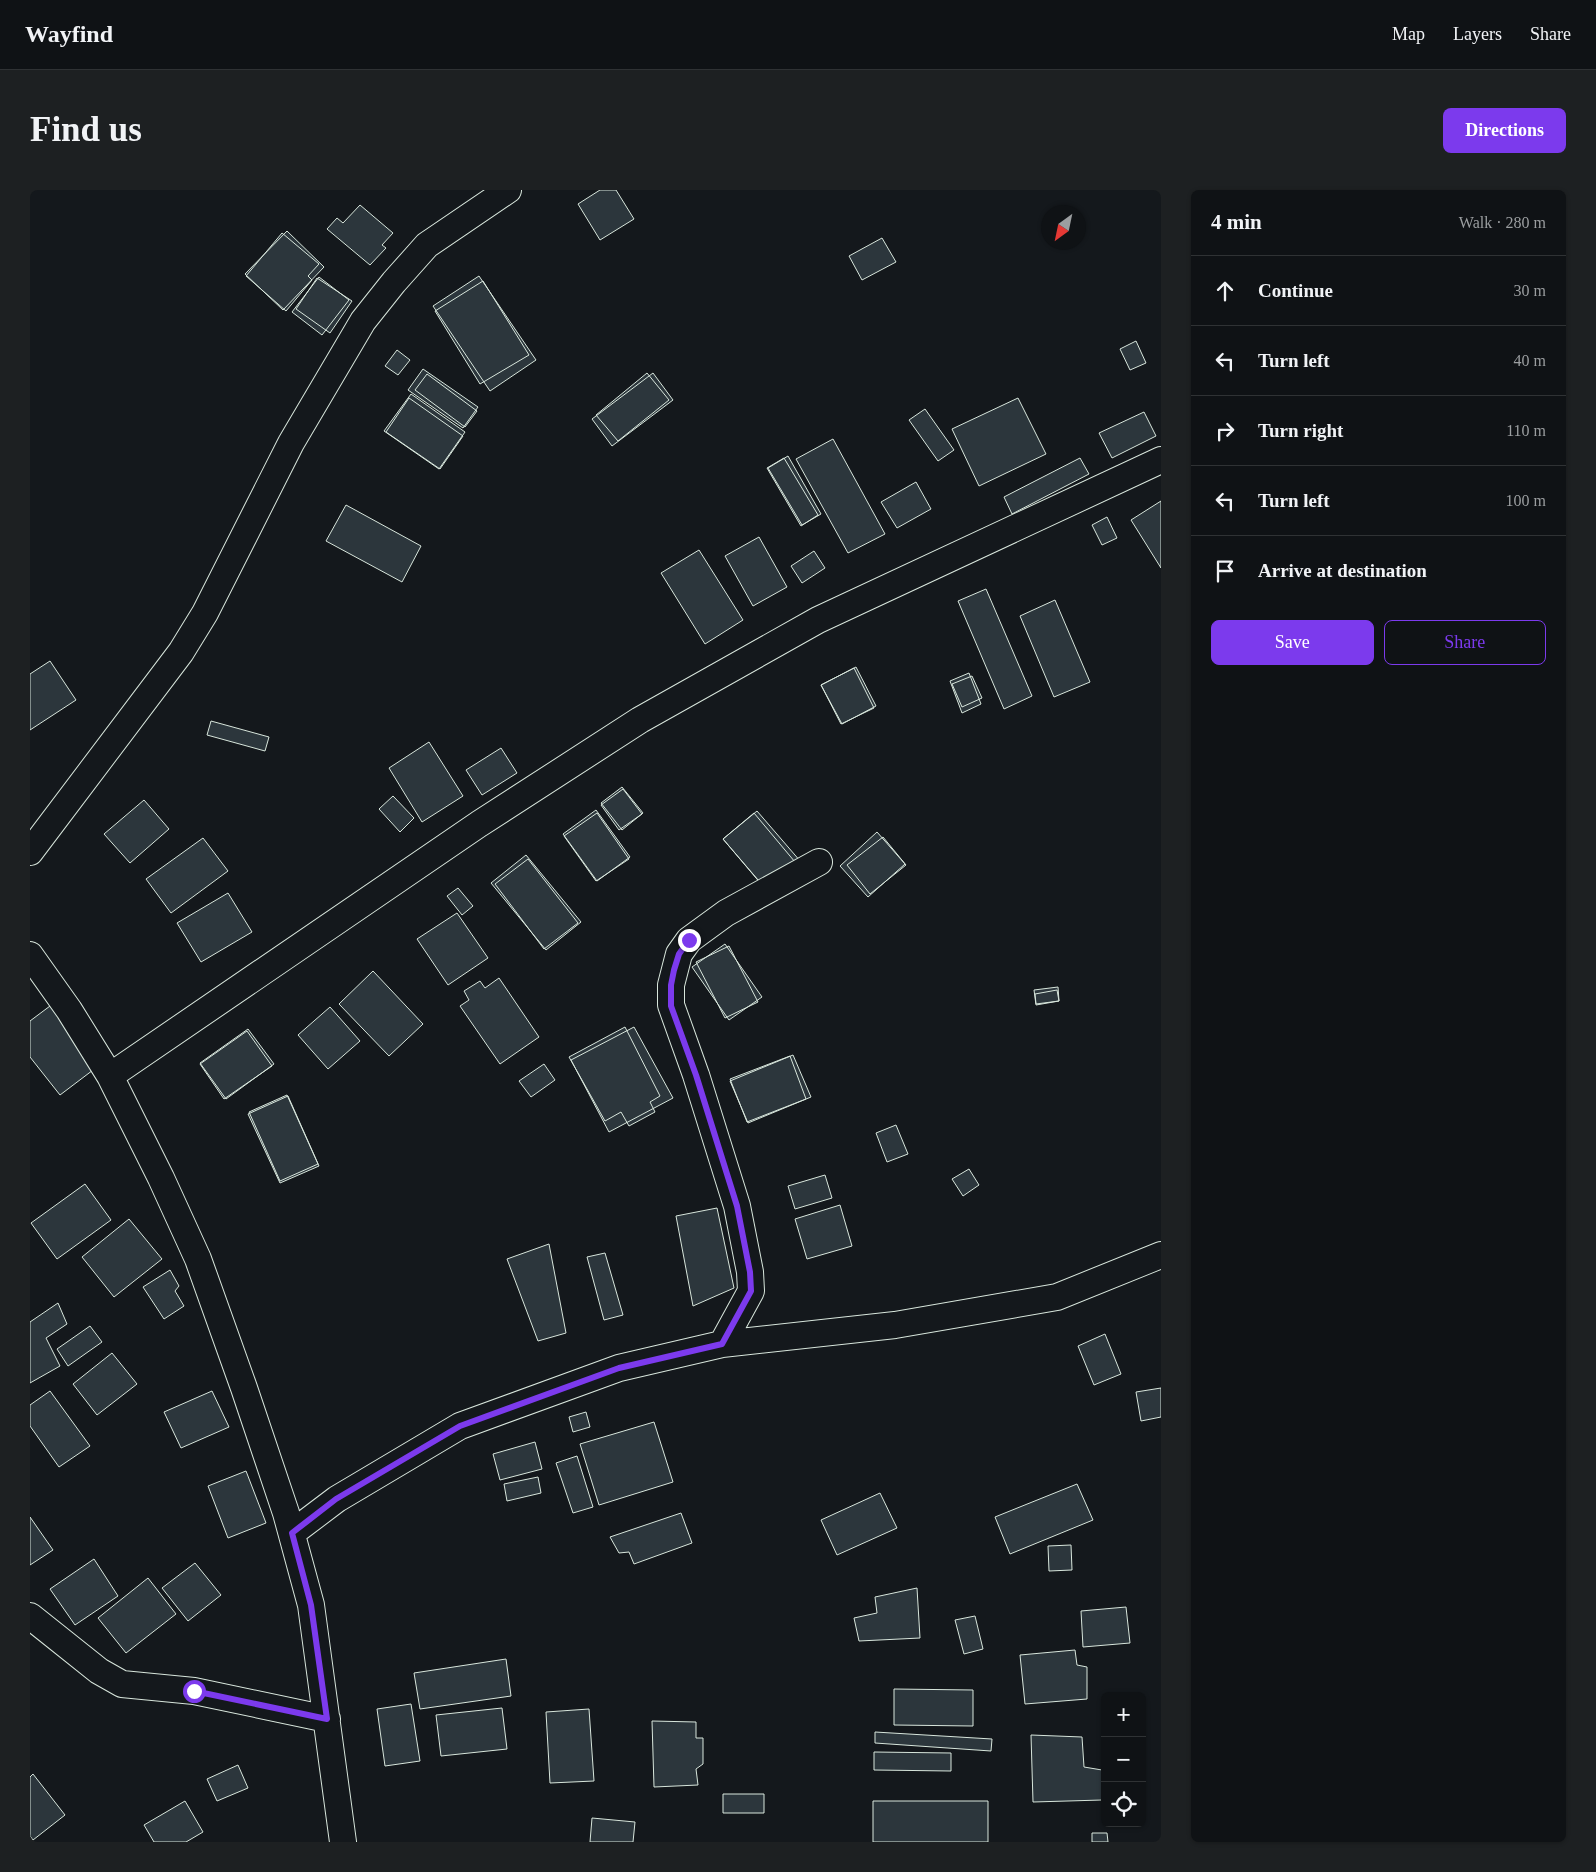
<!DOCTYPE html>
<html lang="en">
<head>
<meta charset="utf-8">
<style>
  body { margin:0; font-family:Georgia,serif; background:#1d2022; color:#f1f3f6 }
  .controls { position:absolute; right:15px; bottom:15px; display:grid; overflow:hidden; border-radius:8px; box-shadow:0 1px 4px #0004 }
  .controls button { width:45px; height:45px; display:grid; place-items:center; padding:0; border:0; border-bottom:1px solid #2f3234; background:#0f1215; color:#f1f3f6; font:25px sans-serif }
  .compass { position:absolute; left:1011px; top:15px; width:45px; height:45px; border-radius:50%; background:#0f1215; box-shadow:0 1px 4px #0004; rotate:213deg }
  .stop { position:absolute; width:15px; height:15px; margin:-11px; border:4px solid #7c3aed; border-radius:50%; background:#fff }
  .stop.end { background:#7c3aed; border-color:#fff; box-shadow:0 1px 5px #0008 }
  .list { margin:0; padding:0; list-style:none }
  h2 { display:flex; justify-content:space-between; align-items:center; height:65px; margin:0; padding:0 20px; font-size:21px }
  h2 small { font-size:16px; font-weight:400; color:#9b9ea0 }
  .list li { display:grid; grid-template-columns:32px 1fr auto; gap:15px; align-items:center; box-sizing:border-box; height:70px; padding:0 20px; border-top:1px solid #2f3234 }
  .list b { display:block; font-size:19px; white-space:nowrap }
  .list em { font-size:16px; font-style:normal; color:#9b9ea0 }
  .actions { display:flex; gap:10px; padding:15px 20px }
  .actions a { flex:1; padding:11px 0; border:1px solid #7c3aed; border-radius:8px; text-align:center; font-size:18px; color:#7c3aed }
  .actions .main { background:#7c3aed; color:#fff }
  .icon { flex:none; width:28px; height:28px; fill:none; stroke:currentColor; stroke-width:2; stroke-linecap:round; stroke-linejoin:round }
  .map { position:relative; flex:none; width:1131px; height:1652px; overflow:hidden; border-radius:8px }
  header { display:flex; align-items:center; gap:30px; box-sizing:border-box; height:70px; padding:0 25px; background:#0f1215; border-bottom:1px solid #2f3234 }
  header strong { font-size:24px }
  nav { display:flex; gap:28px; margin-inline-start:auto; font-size:18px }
  .intro { display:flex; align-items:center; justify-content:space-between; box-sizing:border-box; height:120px; padding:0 30px }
  h1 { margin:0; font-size:35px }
  .button { padding:12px 22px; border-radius:8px; background:#7c3aed; color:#fff; font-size:18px; font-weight:700 }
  main { display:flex; gap:30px; padding:0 30px }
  aside { flex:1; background:#0f1215; border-radius:8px; box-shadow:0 1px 4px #0004 }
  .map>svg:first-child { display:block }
  .building { fill:#2c363c; stroke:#d8e6dc }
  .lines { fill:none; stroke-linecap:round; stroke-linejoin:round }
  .minor-casing { stroke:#d8e6dc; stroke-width:28 }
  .minor { stroke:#14181c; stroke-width:26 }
  .route { stroke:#7c3aed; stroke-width:6 }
</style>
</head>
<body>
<header>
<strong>Wayfind</strong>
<nav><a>Map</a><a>Layers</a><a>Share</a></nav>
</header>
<div class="intro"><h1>Find us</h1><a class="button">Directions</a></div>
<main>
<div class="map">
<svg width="1131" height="1652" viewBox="0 0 1131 1652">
  <rect width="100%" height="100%" fill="#14181c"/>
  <path class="building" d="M570 0H586L604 29 570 50 548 14Z
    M330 15 363 43 352 55 356 58 340 75 297 39 307 28 313 33Z
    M257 41 294 77 253 120 215 84Z
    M252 43 289 74 278 86 282 90 256 121 216 86Z
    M852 48 866 72 832 90 819 66Z
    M449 86 506 170 460 201 403 116Z
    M289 87 319 110 292 145 262 122Z
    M287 88 322 111 300 143 266 119Z
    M453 91 499 165 450 194 405 121Z
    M1106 151 1116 173 1100 180 1090 159Z
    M367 160 380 170 368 185 355 176Z
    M393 179 448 217 433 238 378 200Z
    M617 183 639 210 588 251 566 225Z
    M623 183 643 210 582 256 562 229Z
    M397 184 447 221 435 237 385 200Z
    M381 204 435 242 409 279 354 241Z
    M379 208 433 246 410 279 356 242Z
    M988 208 1016 264 949 296 922 239Z
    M895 219 924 260 908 271 879 230Z
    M1114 222 1126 246 1082 268 1069 243Z
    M803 249 855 344 818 363 766 269Z
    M758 266 791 324 772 335 738 278Z
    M754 268 788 325 771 336 737 278Z
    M1050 268 1059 284 982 324 974 307Z
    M886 292 901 319 867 338 851 312Z
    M1131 311V378L1101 330Z
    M316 315 391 356 372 392 296 351Z
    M1077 327 1087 348 1072 355 1062 335Z
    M729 347 757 397 723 416 695 366Z
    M669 360 713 430 675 454 631 383Z
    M784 361 795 378 772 393 761 376Z
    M956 399 1002 506 974 519 928 411Z
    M1025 410 1060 492 1024 507 990 426Z
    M20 471 46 510 0 540V484Z
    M826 477 846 516 812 534 791 495Z
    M824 478 844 518 811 534 791 495Z
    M939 483 951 514 932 523 920 491Z
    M942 486 952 508 932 517 922 494Z
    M181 531 239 547 235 561 177 545Z
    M399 552 433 606 392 632 359 578Z
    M471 558 487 583 452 605 436 580Z
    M592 597 613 623 592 640 571 613Z
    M593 599 612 624 589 640 571 615Z
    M363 606 384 628 370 642 349 619Z
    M114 610 139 639 100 673 74 644Z
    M566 620 600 667 567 691 533 644Z
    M727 621 771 672 737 701 693 649Z
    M567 623 599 669 566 691 534 646Z
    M724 623 765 672 735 698 693 649Z
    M847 642 875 674 838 707 810 676Z
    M853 647 876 675 840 704 817 675Z
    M173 648 198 681 141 723 116 689Z
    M496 665 551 732 516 760 461 693Z
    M498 669 548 733 514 759 465 694Z
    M428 698 443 716 432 725 417 706Z
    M198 703 222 742 171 772 147 733Z
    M427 723 458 768 418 795 387 749Z
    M695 754 732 807 699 830 662 777Z
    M699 756 728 812 695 828 666 772Z
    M343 781 393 834 359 866 309 814Z
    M469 788 509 847 470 874 430 816 439 810 434 801 450 791 455 798Z
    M1028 797 1029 811 1006 815 1004 800Z
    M1027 800 1029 811 1006 814 1005 804Z
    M20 816 67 877 30 905 0 867V831Z
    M300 817 330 851 298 879 268 845Z
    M595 837 630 906 620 912 625 922 599 936 591 922 575 931 539 867Z
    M604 837 643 908 579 942 541 870Z
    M218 839 244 874 196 909 170 873Z
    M217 841 242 876 194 909 170 874Z
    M763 865 781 907 718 933 700 891Z
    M760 866 776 909 717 932 700 889Z
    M514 874 525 890 501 907 489 891Z
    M257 905 288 974 250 991 219 922Z
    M258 906 289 976 250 993 218 924Z
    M866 935 878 964 857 972 846 943Z
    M939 979 949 995 933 1006 922 989Z
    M795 985 802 1008 765 1019 758 996Z
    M55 994 81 1030 27 1069 1 1033Z
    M810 1015 822 1056 777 1069 765 1029Z
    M687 1018 704 1098 663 1116 646 1026Z
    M99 1029 132 1069 84 1107 52 1067Z
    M519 1054 536 1143 508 1151 477 1069Z
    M575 1063 593 1125 574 1130 557 1067Z
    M140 1080 149 1096 145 1101 154 1116 134 1129 113 1097Z
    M28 1113 37 1134 16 1148 30 1176 0 1193V1132Z
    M60 1136 72 1152 38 1176 27 1159Z
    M1075 1144 1091 1184 1064 1195 1048 1156Z
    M82 1163 107 1194 67 1225 43 1194Z
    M1131 1198V1227L1111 1231 1106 1202Z
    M20 1201 60 1256 29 1277 0 1236V1215Z
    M182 1201 199 1237 151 1258 134 1222Z
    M556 1222 560 1237 543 1242 539 1227Z
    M624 1232 643 1292 569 1315 550 1254Z
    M505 1252 512 1279 470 1290 463 1264Z
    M547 1266 563 1317 543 1323 526 1273Z
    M216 1281 236 1333 198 1348 178 1296Z
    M508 1287 511 1303 477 1311 474 1294Z
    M1047 1294 1063 1330 980 1364 965 1327Z
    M850 1303 867 1338 807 1365 791 1330Z
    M651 1323 662 1353 604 1374 599 1362 589 1363 580 1347Z
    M0 1327 23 1360 0 1375Z
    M1041 1355 1042 1380 1019 1381 1018 1356Z
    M64 1369 88 1406 45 1435 20 1399Z
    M165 1373 191 1405 158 1431 132 1398Z
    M118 1388 146 1424 96 1463 68 1428Z
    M887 1398 890 1448 829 1451 824 1428 847 1423 845 1407Z
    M1096 1417 1100 1453 1053 1457 1051 1421Z
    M945 1426 953 1459 934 1464 925 1430Z
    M1045 1460 1047 1475 1057 1477V1509L995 1514 990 1465Z
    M476 1469 481 1506 390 1519 384 1483Z
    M864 1499 943 1500V1536L864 1535Z
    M381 1514 390 1571 355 1576 347 1519Z
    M472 1518 477 1559 411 1566 406 1525Z
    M559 1519 564 1591 520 1593 516 1522Z
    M622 1531 666 1532V1548H673V1574L666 1579 668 1595 624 1597Z
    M845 1542 962 1549 961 1561 845 1553Z
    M1001 1545 1052 1547 1054 1577 1072 1580V1610L1003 1612Z
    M844 1562 921 1563V1581L844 1580Z
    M208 1575 218 1598 187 1611 177 1589Z
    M3 1584 35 1625 3 1650 0 1646V1587Z
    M693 1604H734V1623H693Z
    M155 1611 173 1642 156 1652H124L114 1635Z
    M843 1611H958V1652H843Z
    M562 1628 605 1632 603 1652H560Z
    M1062 1643H1077L1078 1652H1062Z"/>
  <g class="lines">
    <defs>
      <path id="minor" d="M0 662 151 462 175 423 261 253 333 131 364 92 397 55 478 0
        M0 765 39 820 80 886 131 988 168 1069 214 1198 256 1323 281 1415 313 1652
        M80 886 449 634 610 530 788 430 1131 270
        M692 1154 865 1135 1027 1107 1131 1065
        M262 1343 307 1309 430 1236 589 1178 692 1154 721 1101 720 1082 707 1016 666 885 641 815V795L649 764 659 750 696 723 789 672
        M0 1426 69 1481 92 1494 164 1501 297 1529"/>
    </defs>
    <use href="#minor" class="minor-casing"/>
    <use href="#minor" class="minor"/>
  </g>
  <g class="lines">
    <path class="route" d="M164 1501 297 1529 281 1415 262 1343 306 1309 430 1236 589 1178 692 1154 721 1101 720 1082 707 1016 666 885 641 816V795L644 780 649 764 659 750"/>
  </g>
</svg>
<div class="controls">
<button>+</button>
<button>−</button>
<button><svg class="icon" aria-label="locate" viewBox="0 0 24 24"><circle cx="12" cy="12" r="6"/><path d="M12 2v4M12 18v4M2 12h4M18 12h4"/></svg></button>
</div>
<svg class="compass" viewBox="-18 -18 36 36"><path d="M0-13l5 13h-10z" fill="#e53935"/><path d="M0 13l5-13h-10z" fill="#9b9ea0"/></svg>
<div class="stop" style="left:164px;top:1501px"></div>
<div class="stop end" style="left:659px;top:750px"></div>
</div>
<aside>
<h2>4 min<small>Walk · 280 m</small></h2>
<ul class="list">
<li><svg class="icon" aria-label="ahead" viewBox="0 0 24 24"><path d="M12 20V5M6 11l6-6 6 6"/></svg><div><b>Continue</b></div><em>30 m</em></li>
<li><svg class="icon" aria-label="left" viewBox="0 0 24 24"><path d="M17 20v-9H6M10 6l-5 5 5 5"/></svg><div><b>Turn left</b></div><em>40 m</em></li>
<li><svg class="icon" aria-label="right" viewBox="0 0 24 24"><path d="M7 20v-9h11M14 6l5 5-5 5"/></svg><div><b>Turn right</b></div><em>110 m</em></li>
<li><svg class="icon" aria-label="left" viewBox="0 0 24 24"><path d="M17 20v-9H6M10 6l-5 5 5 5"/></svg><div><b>Turn left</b></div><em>100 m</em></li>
<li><svg class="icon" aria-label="arrive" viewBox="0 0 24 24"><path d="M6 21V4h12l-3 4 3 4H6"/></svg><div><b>Arrive at destination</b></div></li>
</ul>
<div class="actions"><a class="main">Save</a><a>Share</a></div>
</aside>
</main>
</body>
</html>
